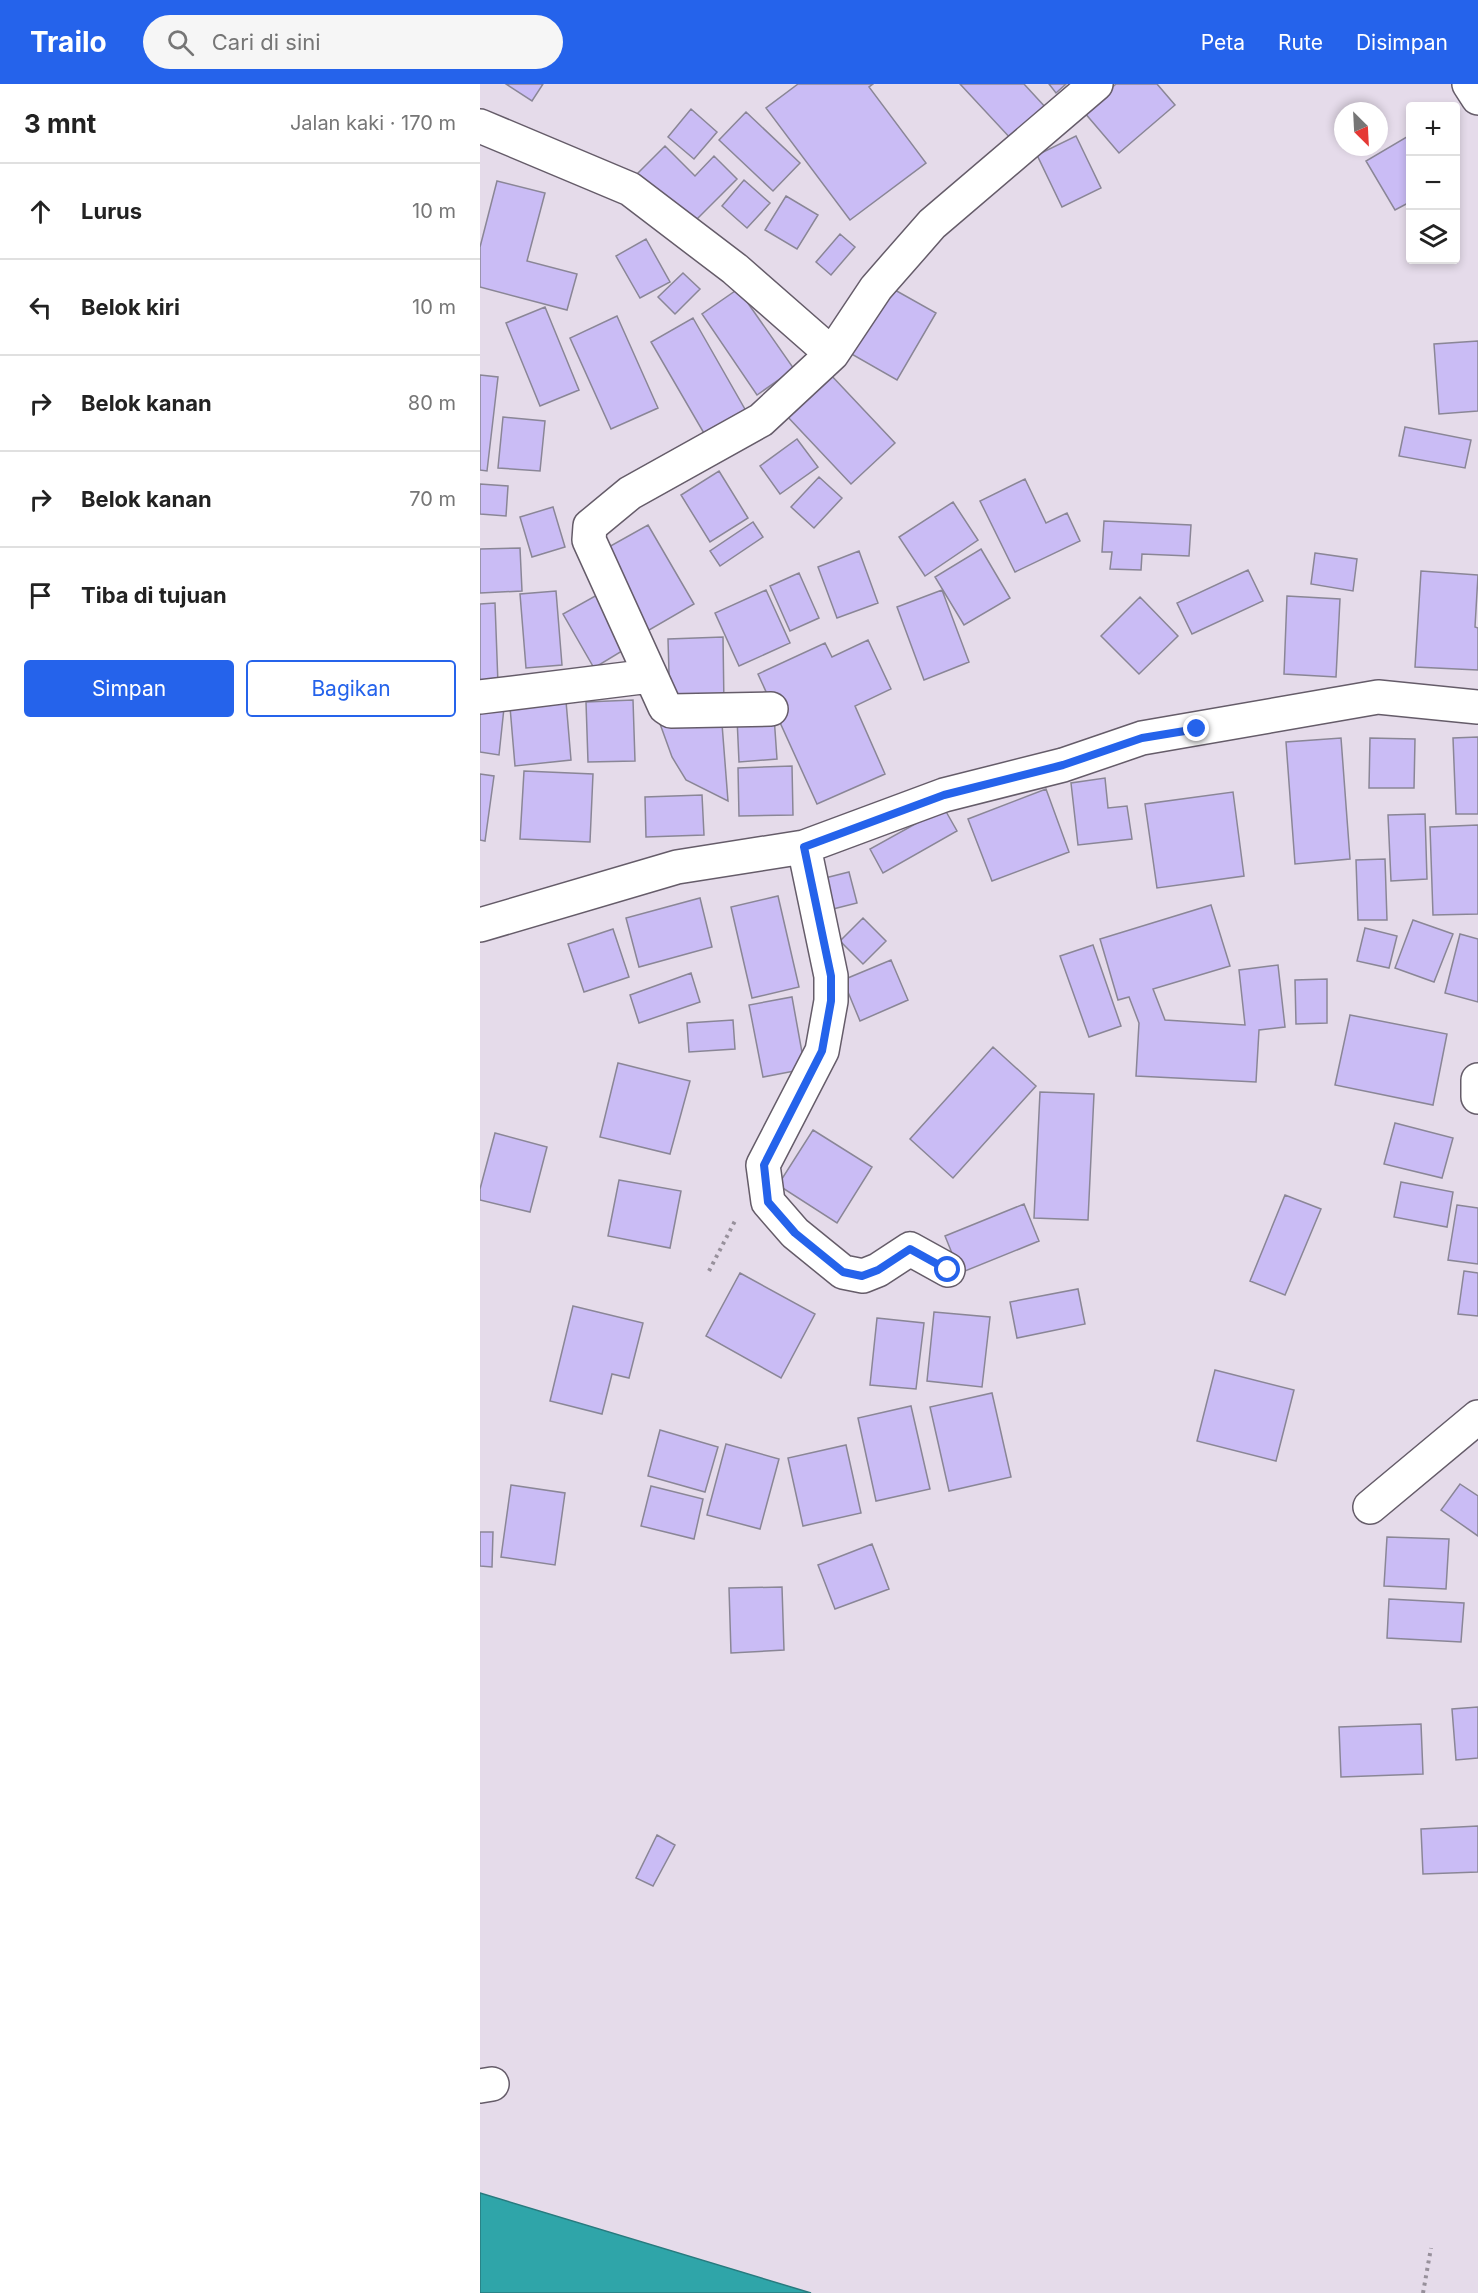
<!DOCTYPE html>
<html lang="id">
<head>
<meta charset="utf-8">
<style>
  body { margin:0; font-family:Inter,sans-serif; background:#f6f6f6; color:#222 }
  .controls { position:absolute; right:18px; top:18px; display:grid; overflow:hidden; border-radius:6px; box-shadow:0 3px 9px #0003 }
  .controls button { width:54px; height:54px; display:grid; place-items:center; padding:0; border:0; border-bottom:2px solid #e0e0e0; background:#fff; color:#222; font:30px sans-serif }
  .compass { position:absolute; left:854px; top:18px; width:54px; height:54px; border-radius:50%; background:#fff; box-shadow:0 3px 9px #0003; rotate:156deg }
  .stop { position:absolute; width:18px; height:18px; margin:-14px; border:4px solid #2563eb; border-radius:50%; background:#fff }
  .stop.end { background:#2563eb; border-color:#fff; box-shadow:0 2px 6px #0008 }
  .list { margin:0; padding:0; list-style:none }
  h2 { display:flex; justify-content:space-between; align-items:center; height:78px; margin:0; padding:0 24px; font-size:26px }
  h2 small { font-size:20px; font-weight:400; color:#767676 }
  .list li { display:grid; grid-template-columns:39px 1fr auto; gap:18px; align-items:center; box-sizing:border-box; height:96px; padding:0 24px; border-top:2px solid #e0e0e0 }
  .list b { display:block; font-size:22px; white-space:nowrap }
  .list em { font-size:20px; font-style:normal; color:#767676 }
  .actions { display:flex; gap:12px; padding:18px 24px }
  .actions a { flex:1; padding:14px 0; border:2px solid #2563eb; border-radius:6px; text-align:center; font-size:21px; color:#2563eb }
  .actions .main { background:#2563eb; color:#fff }
  .icon { flex:none; width:33px; height:33px; fill:none; stroke:currentColor; stroke-width:2; stroke-linecap:round; stroke-linejoin:round }
  .map { position:relative; flex:none; width:998px; height:2209px; overflow:hidden }
  header { display:flex; align-items:center; gap:36px; box-sizing:border-box; height:84px; padding:0 30px; background:#2563eb; color:#fff }
  header strong { font-size:28px }
  nav { display:flex; gap:33px; margin-inline-start:auto; font-size:21px }
  .search { width:420px; height:54px; background:#f6f6f6; display:flex; align-items:center; gap:15px; box-sizing:border-box; padding:0 21px; border-radius:33px; color:#767676; font-size:22px }
  main { display:flex }
  aside { flex:1; background:#fff }
  .map>svg:first-child { display:block }
  .water { fill:#2fa5a9; stroke:#287a7e; stroke-width:1.5 }
  .building { fill:#cabcf5; stroke:#8a8696; stroke-width:1.5 }
  .lines { fill:none; stroke-linecap:round; stroke-linejoin:round }
  .minor-casing { stroke:#655c69; stroke-width:36 }
  .path { stroke:#97909b; stroke-width:4; stroke-dasharray:3 4.5; stroke-linecap:butt }
  .minor { stroke:#fff; stroke-width:33 }
  .route { stroke:#2563eb; stroke-width:8 }
</style>
</head>
<body>
<header>
<strong>Trailo</strong>
<div class="search"><svg class="icon" aria-label="search" viewBox="0 0 24 24"><circle cx="10" cy="10" r="6"/><path d="M15 15l6 6"/></svg>Cari di sini</div>
<nav><a>Peta</a><a>Rute</a><a>Disimpan</a></nav>
</header>
<main>
<aside>
<h2>3 mnt<small>Jalan kaki · 170 m</small></h2>
<ul class="list">
<li><svg class="icon" aria-label="ahead" viewBox="0 0 24 24"><path d="M12 20V5M6 11l6-6 6 6"/></svg><div><b>Lurus</b></div><em>10 m</em></li>
<li><svg class="icon" aria-label="left" viewBox="0 0 24 24"><path d="M17 20v-9H6M10 6l-5 5 5 5"/></svg><div><b>Belok kiri</b></div><em>10 m</em></li>
<li><svg class="icon" aria-label="right" viewBox="0 0 24 24"><path d="M7 20v-9h11M14 6l5 5-5 5"/></svg><div><b>Belok kanan</b></div><em>80 m</em></li>
<li><svg class="icon" aria-label="right" viewBox="0 0 24 24"><path d="M7 20v-9h11M14 6l5 5-5 5"/></svg><div><b>Belok kanan</b></div><em>70 m</em></li>
<li><svg class="icon" aria-label="arrive" viewBox="0 0 24 24"><path d="M6 21V4h12l-3 4 3 4H6"/></svg><div><b>Tiba di tujuan</b></div></li>
</ul>
<div class="actions"><a class="main">Simpan</a><a>Bagikan</a></div>
</aside>
<div class="map">
<svg width="998" height="2209" viewBox="0 0 998 2209">
  <rect width="100%" height="100%" fill="#e5dbea"/>
  <path class="water" d="M0 2109 331 2209H0Z"/>
  <path class="building" d="M26 0H63L52 17Z
    M318 0H393L389 3 446 79 370 136 286 24Z
    M480 0H544L567 25 533 57Z
    M569 0H586L576 9Z
    M636 0H677L695 21 639 69 604 28Z
    M211 25 237 48 214 75 188 53Z
    M266 28 320 79 293 107 239 56Z
    M930 51V118L915 126 886 77Z
    M596 52 621 104 582 123 557 71Z
    M185 62 215 92 234 72 257 95 209 143 156 91Z
    M264 96 290 119 267 144 242 122Z
    M17 97 65 109 47 177 97 190 87 226 0 203V163Z
    M306 112 338 131 317 165 285 146Z
    M360 150 375 163 351 191 336 178Z
    M166 155 190 198 160 214 136 172Z
    M203 189 220 205 195 230 178 213Z
    M406 201 456 229 417 296 368 268Z
    M258 205 314 285 277 311 222 230Z
    M65 223 99 306 60 322 26 239Z
    M137 232 178 324 131 345 90 254Z
    M213 234 266 327 225 351 171 258Z
    M998 257V327L959 330 954 260Z
    M349 289 415 359 371 400 305 330Z
    M0 291 18 293 7 387 0 386Z
    M23 333 65 337 60 387 18 384Z
    M925 343 991 356 985 384 919 372Z
    M317 355 338 383 300 410 280 382Z
    M239 387 268 434 230 458 201 411Z
    M339 393 362 414 334 444 311 423Z
    M545 395 566 439 587 429 600 457 535 488 500 417Z
    M0 400 28 402 26 432 0 430Z
    M473 418 498 456 445 492 419 453Z
    M73 423 85 463 52 473 40 433Z
    M624 437 711 441 709 472 662 470 661 486 630 485 632 468H622Z
    M273 438 283 453 240 482 230 467Z
    M168 441 214 520 164 549 118 469Z
    M40 464 42 507 0 509V465Z
    M501 465 530 514 484 541 455 493Z
    M379 467 398 519 357 534 338 483Z
    M835 469 877 475 873 507 831 500Z
    M768 486 783 517 712 550 697 519Z
    M941 487 998 491 995 543 998 544V586L935 583Z
    M319 489 339 534 310 547 290 502Z
    M286 506 310 559 259 582 235 529Z
    M462 506 489 578 444 596 417 523Z
    M76 507 82 581 46 584 40 510Z
    M117 511 147 564 114 584 83 530Z
    M807 512 860 515 856 593 804 590Z
    M660 513 698 552 659 590 621 552Z
    M15 519 18 600 0 601V520Z
    M243 553 244 622 190 624 188 555Z
    M388 556 411 605 375 622 405 690 337 720 278 590 345 559 352 573Z
    M153 616 155 677 108 678 106 618Z
    M86 617 91 676 35 682 30 623Z
    M0 621 24 624 19 671 0 668Z
    M294 632 297 675 259 678 257 634Z
    M179 637 242 640 248 717 206 696 192 673Z
    M998 653V730H976L973 654Z
    M861 654 870 775 815 780 806 658Z
    M890 654 935 655 934 704H889Z
    M312 682 313 731 259 732 258 684Z
    M44 687 113 690 110 758 40 755Z
    M0 690 14 692 5 757 0 756Z
    M625 694 628 724 647 722 652 755 598 761 591 699Z
    M566 705 589 768 512 797 488 735Z
    M753 708 764 792 677 804 665 720Z
    M222 711 224 751 166 753 165 713Z
    M464 724 477 747 403 789 390 765Z
    M945 730 947 795 911 797 908 731Z
    M998 741V830L953 831 950 743Z
    M905 775 907 836H878L876 776Z
    M369 788 377 819 341 828 333 797Z
    M298 812 319 903 272 914 251 823Z
    M220 814 232 863 159 883 146 834Z
    M731 821 750 882 673 905 685 936 765 941 759 886 798 881 805 943 779 946 776 998 656 992 659 939 649 913 638 916 620 855Z
    M383 834 406 857 383 880 360 857Z
    M933 836 973 850 954 898 915 884Z
    M885 844 917 852 909 884 877 877Z
    M133 845 149 893 104 908 88 860Z
    M980 850 998 855V918L965 909Z
    M613 861 641 942 609 953 580 872Z
    M411 876 428 916 380 937 363 896Z
    M211 889 220 918 159 939 150 911Z
    M847 895V939L816 940 815 896Z
    M312 913 325 985 283 993 269 921Z
    M870 931 967 950 953 1021 855 1001Z
    M253 936 255 965 209 968 207 939Z
    M513 963 556 1002 473 1094 430 1055Z
    M138 979 210 997 190 1070 120 1053Z
    M560 1008 614 1010 608 1136 554 1134Z
    M915 1039 973 1054 962 1094 904 1080Z
    M333 1046 392 1083 357 1139 298 1101Z
    M15 1049 67 1063 50 1128 0 1116V1105Z
    M139 1096 201 1107 190 1164 128 1152Z
    M921 1098 973 1108 967 1143 914 1133Z
    M805 1111 841 1125 805 1211 770 1197Z
    M544 1120 559 1157 480 1189 465 1152Z
    M977 1121 998 1124V1180L968 1176Z
    M984 1187 998 1189V1232L978 1230Z
    M260 1189 335 1230 301 1294 226 1252Z
    M598 1205 605 1240 537 1254 530 1218Z
    M93 1222 163 1239 149 1294 132 1290 122 1330 70 1317Z
    M454 1228 510 1233 502 1303 447 1297Z
    M397 1234 444 1239 436 1305 390 1301Z
    M735 1286 814 1306 796 1377 717 1357Z
    M512 1309 531 1393 469 1407 450 1323Z
    M431 1322 450 1405 396 1417 378 1334Z
    M180 1346 238 1363 225 1408 168 1392Z
    M246 1360 299 1375 280 1445 227 1431Z
    M366 1361 381 1429 323 1442 308 1374Z
    M980 1400 998 1412V1452L961 1426Z
    M31 1401 85 1409 75 1481 21 1473Z
    M171 1402 223 1415 214 1455 161 1442Z
    M0 1448H13L12 1483 0 1482Z
    M907 1453 969 1455 966 1505 904 1502Z
    M392 1460 409 1505 355 1525 338 1481Z
    M302 1503 304 1566 251 1569 249 1504Z
    M909 1515 984 1519 981 1558 907 1554Z
    M998 1623V1674L976 1676 972 1625Z
    M941 1640 943 1690 861 1693 859 1643Z
    M998 1742V1788L943 1790 941 1745Z
    M177 1751 195 1761 173 1802 156 1794Z"/>
  <g class="lines">
    <defs>
      <path id="minor" d="M989 0 998 14
        M0 42 150 105 255 185 352 270
        M0 613 170 592
        M291 625 191 627 185 623 109 456 110 442 150 409 281 336 352 270 396 204 452 140 616 0
        M324 763 351 892V917L342 967 283 1081 288 1118 315 1149 363 1188 383 1192 398 1186 430 1165 468 1186
        M0 841 197 783 324 763 464 711 583 681 662 654 898 613 998 623
        M998 996V1013
        M890 1423 998 1333
        M0 2002 12 2000"/>
    </defs>
    <use href="#minor" class="minor-casing"/>
    <path class="path" d="M229 1187 256 1135
      M943 2209 951 2164"/>
    <use href="#minor" class="minor"/>
  </g>
  <g class="lines">
    <path class="route" d="M468 1186 430 1165 398 1186 382 1192 363 1188 315 1149 288 1118 284 1081 342 967 351 917V892L324 763 464 711 583 681 662 654 717 645"/>
  </g>
</svg>
<div class="controls">
<button>+</button>
<button>−</button>
<button><svg class="icon" aria-label="layers" viewBox="0 0 24 24"><path d="M12 4l9 5-9 5-9-5zM3 14l9 5 9-5"/></svg></button>
</div>
<svg class="compass" viewBox="-18 -18 36 36"><path d="M0-13l5 13h-10z" fill="#e53935"/><path d="M0 13l5-13h-10z" fill="#767676"/></svg>
<div class="stop" style="left:468px;top:1186px"></div>
<div class="stop end" style="left:717px;top:645px"></div>
</div>
</main>
</body>
</html>
